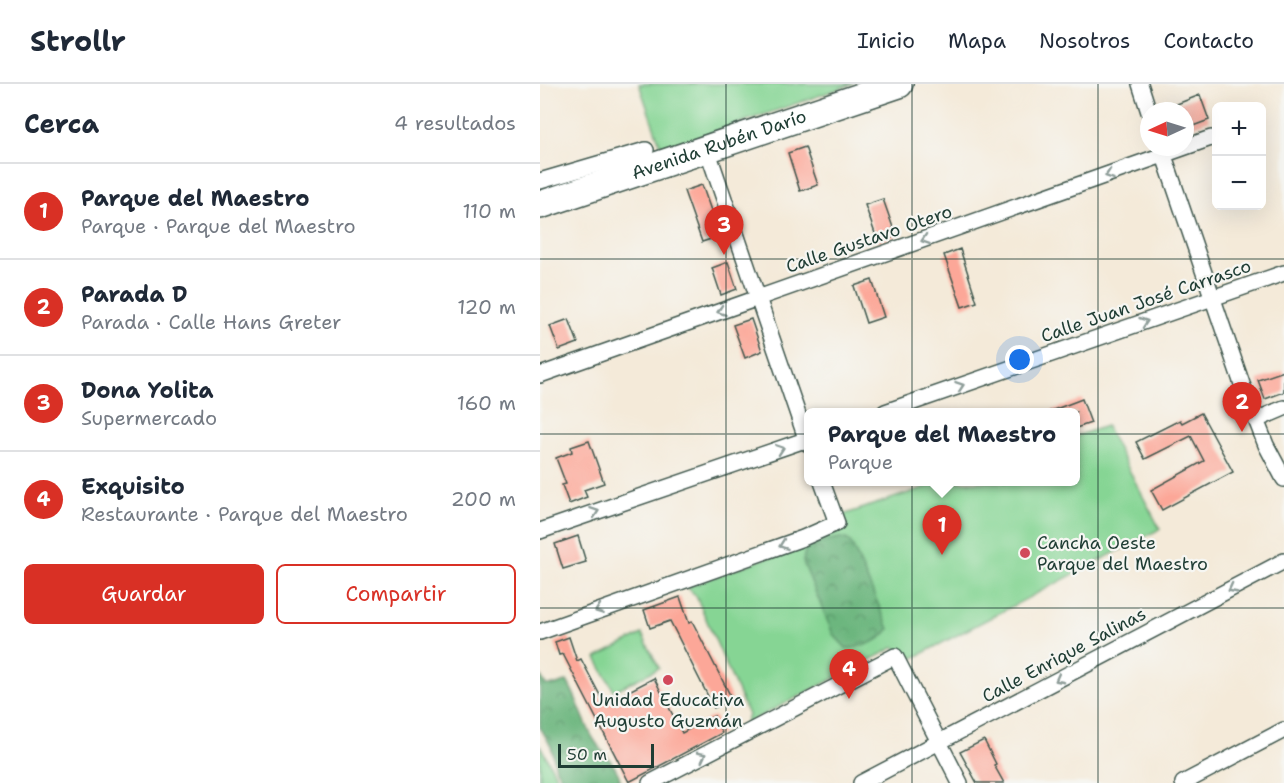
<!DOCTYPE html>
<html lang="es">
<head>
<meta charset="utf-8">
<style>
  body { margin:0; font-family:"Shantell Sans",sans-serif; background:#f2f2f3; color:#1f2937 }
  .controls { position:absolute; right:18px; top:18px; display:grid; overflow:hidden; border-radius:9px; box-shadow:0 6px 24px #0002 }
  .controls button { width:54px; height:54px; display:grid; place-items:center; padding:0; border:0; border-bottom:2px solid #e0e1e3; background:#fff; color:#1f2937; font:30px sans-serif }
  .compass { position:absolute; left:600px; top:18px; width:54px; height:54px; border-radius:50%; background:#fff; box-shadow:0 6px 24px #0002; rotate:266deg }
  .scale { position:absolute; left:18px; bottom:15px; width:96px; box-sizing:border-box; padding-left:6px; border:3px solid #1f3d34; border-top:0; font-size:16px; line-height:21px; white-space:nowrap; color:#1f3d34; -webkit-text-stroke:4px #f6f6f2; paint-order:stroke }
  .you { position:absolute; left:480px; top:276px; width:21px; height:21px; margin:-15px; border:4px solid #fff; border-radius:50%; background:#1a73e8; box-shadow:0 0 0 9px #1a73e833 }
  .badge { display:grid; place-items:center; width:39px; height:39px; border-radius:50%; background:#d93025; color:#fff; font-size:20px; font-weight:700 }
  .pin { position:absolute; translate:-50% -50px; filter:drop-shadow(0 2px 3px #0008) }
  .pin::after { content:''; position:absolute; top:32px; width:21px; height:18px; background:inherit; clip-path:polygon(0 0,100% 0,50% 100%) }
  .popup { position:absolute; left:264px; top:324px; width:276px; height:78px; box-sizing:border-box; display:grid; place-content:center; border-radius:9px; background:#fff; filter:drop-shadow(0 2px 4px #0005); font-size:20px; white-space:nowrap; color:#747a83 }
  .popup b { font-size:22px; color:#1f2937 }
  .popup::after { content:''; position:absolute; left:50%; top:100%; margin-left:-12px; border:12px solid transparent; border-top-color:#fff }
  .list { margin:0; padding:0; list-style:none }
  h2 { display:flex; justify-content:space-between; align-items:center; height:78px; margin:0; padding:0 24px; font-size:26px }
  h2 small { font-size:20px; font-weight:400; color:#747a83 }
  .list li { display:grid; grid-template-columns:39px 1fr auto; gap:18px; align-items:center; box-sizing:border-box; height:96px; padding:0 24px; border-top:2px solid #e0e1e3 }
  .list b { display:block; font-size:22px; white-space:nowrap }
  .list p { margin:0; font-size:20px; white-space:nowrap; color:#747a83 }
  .list em { font-size:20px; font-style:normal; color:#747a83 }
  .actions { display:flex; gap:12px; padding:18px 24px }
  .actions a { flex:1; padding:14px 0; border:2px solid #d93025; border-radius:9px; text-align:center; font-size:21px; color:#d93025 }
  .actions .main { background:#d93025; color:#fff }
  .map { position:relative; flex:none; width:744px; height:699px; overflow:hidden }
  header { display:flex; align-items:center; gap:36px; box-sizing:border-box; height:84px; padding:0 30px; background:#fff; border-bottom:2px solid #e0e1e3 }
  header strong { font-size:28px }
  nav { display:flex; gap:33px; margin-inline-start:auto; font-size:21px }
  main { display:flex }
  aside { flex:1; background:#fff }
  .map>svg:first-child { display:block }
  .green { fill:#86d594; stroke:#528964; stroke-width:1.5 }
  .forest { fill:url(#forest-crowns); stroke:#467a59; stroke-width:1.5 }
  .building { fill:#fca798 }
  .lines { fill:none; stroke-linecap:round; stroke-linejoin:round }
  .street-casing { stroke:#3f574d; stroke-width:18 }
  .highway-casing { stroke:#3f574d; stroke-width:30 }
  .street { stroke:#fff; stroke-width:15 }
  .highway { stroke:#fff; stroke-width:27 }
  .oneway { stroke:#8f9e9a }
  .grid { fill:none; stroke:#1f3d34; stroke-width:1.5; stroke-opacity:0.55 }
  .poi-dot { fill:#d1495b; stroke:#f6f6f2; stroke-width:2 }
  .labels { text-anchor:middle; dominant-baseline:central; stroke-width:4.5; stroke-linejoin:round; paint-order:stroke }
  .street-label { font-size:18px; fill:#1f3d34; stroke:#f6f6f2 }
  .poi-label { font-size:18px; fill:#1f3d34; stroke:#f6f6f2; text-anchor:start }
</style>
</head>
<body>
<header>
<strong>Strollr</strong>
<nav><a>Inicio</a><a>Mapa</a><a>Nosotros</a><a>Contacto</a></nav>
</header>
<main>
<aside>
<h2>Cerca<small>4 resultados</small></h2>
<ul class="list">
<li><span class="badge">1</span><div><b>Parque del Maestro</b><p>Parque · Parque del Maestro</p></div><em>110 m</em></li>
<li><span class="badge">2</span><div><b>Parada D</b><p>Parada · Calle Hans Greter</p></div><em>120 m</em></li>
<li><span class="badge">3</span><div><b>Dona Yolita</b><p>Supermercado</p></div><em>160 m</em></li>
<li><span class="badge">4</span><div><b>Exquisito</b><p>Restaurante · Parque del Maestro</p></div><em>200 m</em></li>
</ul>
<div class="actions"><a class="main">Guardar</a><a>Compartir</a></div>
</aside>
<div class="map">
<svg width="744" height="699" viewBox="0 0 744 699">
  <defs>
    <pattern id="forest-crowns" width="20" height="18" patternUnits="userSpaceOnUse" patternTransform="scale(1.5)"><rect width="20" height="18" fill="#6cb67e"/><path d="M2 6a3 3 0 1 1 6 0M12 15a3 3 0 1 1 6 0" fill="none" stroke="#589568"/></pattern>
  </defs>
  <rect width="100%" height="100%" fill="#f6f6f2"/>
  <filter id="ink" filterUnits="userSpaceOnUse"><feTurbulence type="fractalNoise" baseFrequency=".0167" numOctaves="2"/><feDisplacementMap in="SourceGraphic" scale="12" xChannelSelector="R" yChannelSelector="G"/><feConvolveMatrix kernelMatrix="1 2 1 2 8 2 1 2 1" color-interpolation-filters="sRGB"/></filter>
  <filter id="wash" filterUnits="userSpaceOnUse"><feTurbulence type="fractalNoise" baseFrequency=".008" numOctaves="4" result="noise"/><feDisplacementMap in="SourceGraphic" scale="24" xChannelSelector="R" yChannelSelector="G"/><feGaussianBlur stdDeviation="1.35" result="paint"/><feColorMatrix in="noise" values="0 0 0 0 0 0 0 0 0 0 0 0 0 0 0 0 0 1.4 0 .05"/><feComposite in="paint" operator="in"/></filter>
  <g filter="url(#wash)">
    <rect width="100%" height="100%" fill="#f4ead9"/>
    <path class="green" d="M99 0H313L122 66 0 106V101L122 66Z
      M566 342 620 445 364 579 355 563 205 640 208 631 156 512 147 503 307 444 303 431 401 398H536V352Z
      M102 550 119 584 74 607 56 574Z
      M0 661 20 699H0Z"/>
    <path class="forest" d="M301 454 308 456 313 463 349 545C341 558 320 564 306 564L293 550 263 478 265 467C276 458 287 456 301 454Z
      M0 591 6 601H17L27 597C38 615 43 636 53 654 63 671 78 680 81 699H25L16 685 11 662 0 643Z"/>
    <g id="blocks">
      <path class="building" d="M660 11 669 36 645 45V27H619Z
        M265 63 278 101 260 107 248 69Z
        M162 101 180 152 162 158 144 107Z
        M343 115 356 152 338 158 325 121Z
        M420 165 437 218 422 223 404 171Z
        M188 178 197 205 181 211 172 184Z
        M332 196 344 233 326 239 314 202Z
        M29 235 38 259 19 266 10 242Z
        M211 235 222 267 205 274 193 241Z
        M744 287V308L725 315 718 296Z
        M542 315 551 339 536 344V328H508Z
        M661 329 693 388 622 426 611 406 664 377 651 352 605 375 596 358 640 336 642 339Z
        M49 357 64 399 44 406 47 413 29 420 22 401 26 400 16 374 32 368 31 363Z
        M38 452 46 478 23 485 15 460Z
        M140 513 149 539 152 537 192 615 174 624 130 537 110 544 104 526Z
        M29 553 37 577 41 575 63 617 67 616 68 618 114 594 142 649 174 632 182 649 89 698 23 570 19 571 15 558Z
        M444 656 456 680 454 681 464 699H437L420 668Z"/>
    </g>
  </g>
  <g filter="url(#ink)">
    <use href="#blocks" fill-opacity="0" stroke="#3f574d" stroke-width="1.5"/>
    <g class="lines">
      <defs>
        <path id="street" d="M600 0 609 28
          M621 63 702 300 726 361 744 395
          M167 65 268 360
          M0 97 106 66
          M0 291 671 54
          M345 328 744 189
          M716 336 744 324
          M0 447 268 355
          M0 548 263 454 297 439 282 398
          M110 699 355 572 420 699
          M321 699 744 477
          M643 699 744 646"/>
        <g id="highway">
          <path id="s1" d="M0 121 359 0"/>
        </g>
      </defs>
      <use href="#street" class="street-casing"/>
      <use href="#highway" class="highway-casing"/>
      <use href="#street" class="street"/>
      <use href="#highway" class="highway"/>
    </g>
    <defs><path id="oneway-chevron" d="M-2-3.5L2.5 0L-2 3.5" fill="none" stroke-width="1.6" stroke-linecap="round" stroke-linejoin="round" transform="scale(1.5)"/></defs>
    <g class="oneway">
      <use href="#oneway-chevron" transform="translate(569 91) rotate(161)"/>
      <use href="#oneway-chevron" transform="translate(385 156) rotate(161)"/>
      <use href="#oneway-chevron" transform="translate(181 227) rotate(161)"/>
      <use href="#oneway-chevron" transform="translate(604 238) rotate(-19)"/>
      <use href="#oneway-chevron" transform="translate(420 302) rotate(-19)"/>
      <use href="#oneway-chevron" transform="translate(240 365) rotate(-19)"/>
      <use href="#oneway-chevron" transform="translate(55 428) rotate(-19)"/>
      <use href="#oneway-chevron" transform="translate(243 461) rotate(160)"/>
      <use href="#oneway-chevron" transform="translate(692 505) rotate(152)"/>
      <use href="#oneway-chevron" transform="translate(59 526) rotate(160)"/>
      <use href="#oneway-chevron" transform="translate(519 595) rotate(152)"/>
      <use href="#oneway-chevron" transform="translate(162 672) rotate(-27)"/>
    </g>
  </g>
  <path class="grid" d="M186 0V699M372 0V699M558 0V699M0 175H744M0 350H744M0 524H744"/>
  <g class="poi-dot">
    <circle cx="485" cy="469" r="6"/>
    <circle cx="128" cy="596" r="6"/>
  </g>
  <g class="labels">
    <g class="street-label">
      <text stroke="none"><textPath href="#s1" startOffset="189">Avenida Rubén Darío</textPath></text>
      <text transform="translate(329 155) rotate(-19)">Calle Gustavo Otero</text>
      <text transform="translate(606 217) rotate(-19)">Calle Juan José Carrasco</text>
      <text transform="translate(524 571) rotate(-28)">Calle Enrique Salinas</text>
    </g>
    <g class="poi-label">
      <text x="497" y="459">Cancha Oeste<tspan x="497" dy="21">Parque del Maestro</tspan></text>
      <text x="128" y="616" text-anchor="middle">Unidad Educativa<tspan x="128" dy="21">Augusto Guzmán</tspan></text>
    </g>
  </g>
</svg>
<div class="controls">
<button>+</button>
<button>−</button>
</div>
<svg class="compass" viewBox="-18 -18 36 36"><path d="M0-13l5 13h-10z" fill="#e53935"/><path d="M0 13l5-13h-10z" fill="#747a83"/></svg>
<div class="scale">50 m</div>
<div class="you"></div>
<div class="pin badge" style="left:402px;top:471px">1</div>
<div class="popup"><b>Parque del Maestro</b>Parque</div>
<div class="pin badge" style="left:702px;top:348px">2</div>
<div class="pin badge" style="left:184px;top:171px">3</div>
<div class="pin badge" style="left:309px;top:615px">4</div>
</div>
</main>
</body>
</html>
